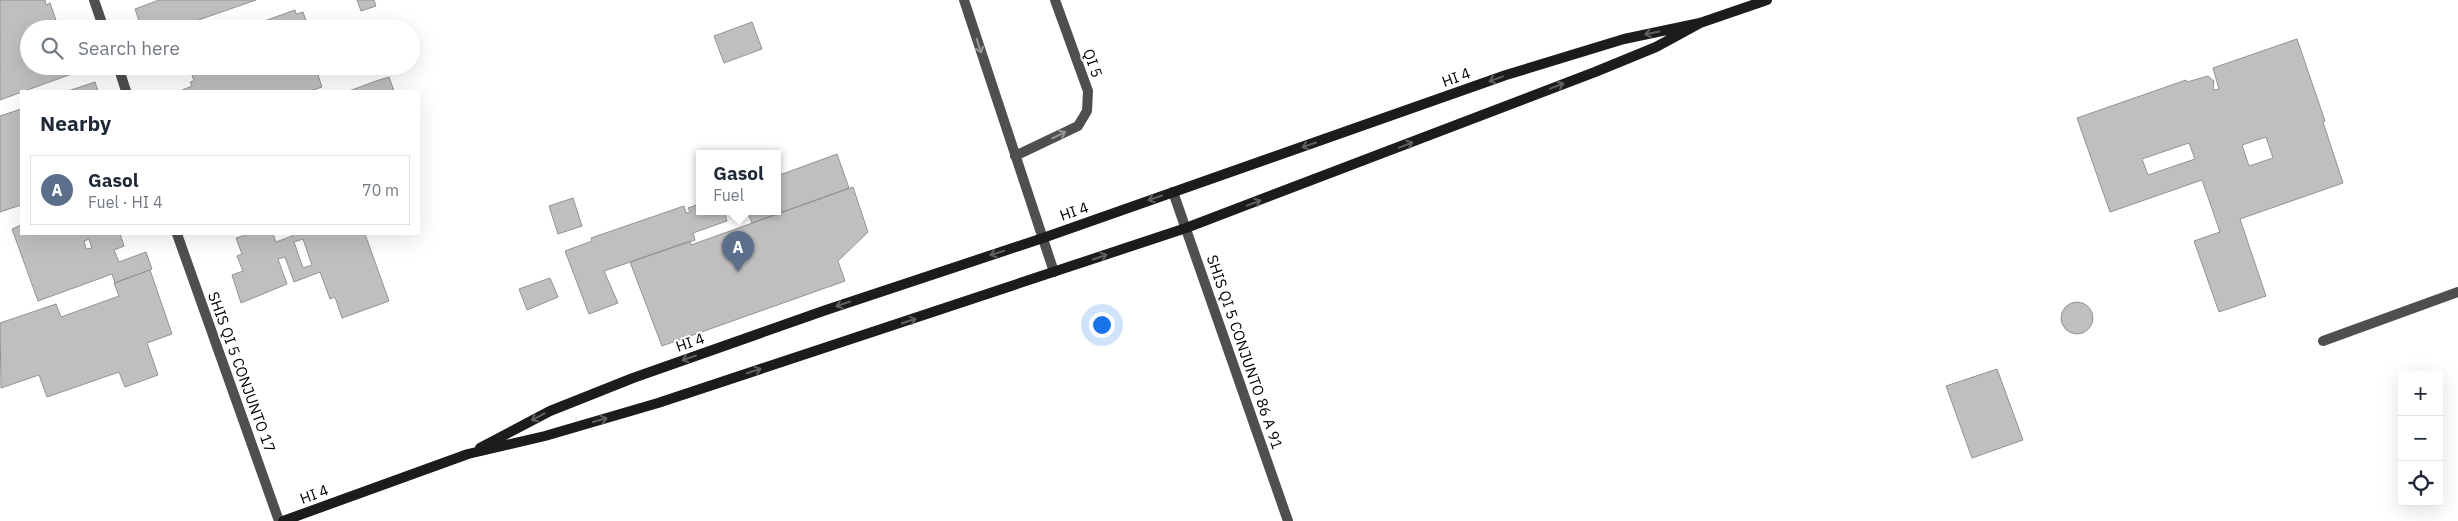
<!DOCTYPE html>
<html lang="en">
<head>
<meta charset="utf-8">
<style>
  body { margin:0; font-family:"IBM Plex Sans",sans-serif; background:#f2f2f3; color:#1f2937 }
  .controls { position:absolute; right:15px; bottom:15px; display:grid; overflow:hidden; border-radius:0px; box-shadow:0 5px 20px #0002 }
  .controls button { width:45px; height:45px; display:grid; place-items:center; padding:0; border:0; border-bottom:1px solid #e0e1e3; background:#fff; color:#1f2937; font:25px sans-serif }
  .you { position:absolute; left:1101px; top:324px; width:18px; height:18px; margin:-12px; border:4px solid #fff; border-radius:50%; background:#1a73e8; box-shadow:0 0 0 8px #1a73e833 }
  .badge { display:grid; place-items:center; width:32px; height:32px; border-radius:50%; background:#db2777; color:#fff; font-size:16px; font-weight:700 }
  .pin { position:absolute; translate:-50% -41px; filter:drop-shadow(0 1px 2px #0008) }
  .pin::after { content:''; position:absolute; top:26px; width:18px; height:15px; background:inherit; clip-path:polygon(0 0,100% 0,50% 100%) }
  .popup { position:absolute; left:696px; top:150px; width:85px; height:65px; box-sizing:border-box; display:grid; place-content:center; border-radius:0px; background:#fff; filter:drop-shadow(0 1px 4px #0005); font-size:16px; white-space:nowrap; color:#747a83 }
  .popup b { font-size:19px; color:#1f2937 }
  .popup::after { content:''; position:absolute; left:50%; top:100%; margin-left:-10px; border:10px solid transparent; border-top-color:#fff }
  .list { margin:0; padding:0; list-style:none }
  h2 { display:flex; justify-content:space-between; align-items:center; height:65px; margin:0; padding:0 20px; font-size:21px }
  h2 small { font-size:16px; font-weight:400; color:#747a83 }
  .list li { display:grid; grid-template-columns:32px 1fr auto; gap:15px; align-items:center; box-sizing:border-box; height:70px; margin:0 10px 10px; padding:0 10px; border:1px solid #e0e1e3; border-radius:0px }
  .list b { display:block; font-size:19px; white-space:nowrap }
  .list p { margin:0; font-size:16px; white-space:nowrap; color:#747a83 }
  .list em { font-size:16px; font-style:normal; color:#747a83 }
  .icon { flex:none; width:28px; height:28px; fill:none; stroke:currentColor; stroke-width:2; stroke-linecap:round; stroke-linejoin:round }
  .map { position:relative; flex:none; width:2458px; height:521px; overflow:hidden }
  .search { position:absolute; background:#fff; box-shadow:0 5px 20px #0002; left:20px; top:20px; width:400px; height:55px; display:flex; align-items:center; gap:12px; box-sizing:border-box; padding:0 18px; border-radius:28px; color:#747a83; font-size:19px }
  .panel { position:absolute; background:#fff; box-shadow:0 5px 20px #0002; left:20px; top:90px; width:400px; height:145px; border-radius:0px }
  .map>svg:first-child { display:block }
  .building { fill:#bfbfbf; stroke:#939393; fill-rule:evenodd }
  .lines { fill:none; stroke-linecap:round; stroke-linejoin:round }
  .lane { stroke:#4f4f4f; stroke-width:10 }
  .street { stroke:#4f4f4f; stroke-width:10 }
  .secondary { stroke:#1c1c1c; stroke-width:10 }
  .oneway { stroke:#606060 }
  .oneway2 { stroke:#959595 }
  .labels { text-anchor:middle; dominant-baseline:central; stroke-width:4; stroke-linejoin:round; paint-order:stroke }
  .street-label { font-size:15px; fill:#000; stroke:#fff }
</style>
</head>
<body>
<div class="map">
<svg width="2458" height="521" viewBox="0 0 2458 521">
  <rect width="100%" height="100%" fill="#fff"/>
  <path class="building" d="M0 0H45L46 5 50 3 58 26 71 21 73 29H29V66H87L88 68 0 100Z
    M159 0H256L184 25 186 29H142L135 9Z
    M357 0H374L376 6 361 11Z
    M295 10 296 14 303 12 309 29H242Z
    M752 22 762 49 724 63 714 36Z
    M2297 39 2325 121 2323 122 2343 183 2240 219 2266 296 2219 312 2194 241 2220 232 2202 180 2110 212 2077 118 2186 80 2187 82 2208 76 2214 81 2213 90 2219 89 2213 68ZM2266 137 2273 158 2249 166 2242 145ZM2189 143 2195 159 2148 175 2142 159Z
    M189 66H315L322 87 310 91H180L192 86 190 82 194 81Z
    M389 77 394 91H349L376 81Z
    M95 82 98 91H68Z
    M21 109V205L0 212V116Z
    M837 154 849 188 752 223 747 211H777V176Z
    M853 187 868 232 838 261 845 281 662 346 630 262 690 241 691 245Z
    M573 198 582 226 558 234 549 206Z
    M699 204V211H724L727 221 693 233 695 240 604 271 618 303 589 314 565 251 592 241 591 238 684 206 686 213 690 212 688 208Z
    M21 225V234H120L124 246 114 250 119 262 146 252 152 269 115 283 112 274 38 301 12 229ZM89 239 92 248 86 249 84 241Z
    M249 234H273L276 242 292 236V234H365L389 301 342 318 335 297 330 299 320 272 294 282 285 257 278 259 287 284 241 303 232 275 243 271 237 256 242 254 236 238ZM303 239 312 265 303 268 294 242Z
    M150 270 172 334 147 343 158 375 125 387 119 372 47 397 39 375 1 388 0 323 56 304 61 317 119 296 114 283Z
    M550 278 558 297 527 310 519 289Z
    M2061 318a16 16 0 1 1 32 0a16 16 0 1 1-32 0Z
    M1997 369 2023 440 1972 458 1946 386Z"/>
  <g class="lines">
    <path class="lane" d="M964 0 1054 272
      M1015 156 1078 126 1087 111 1088 91 1055 0
      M2323 341 2458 292"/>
    <path class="street" d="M94 0 104 29
      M118 66 126 91
      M1173 192 1288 521
      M177 234 279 521"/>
    <path class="secondary" d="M480 448 550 411 633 378 826 310 1043 238 1506 75 1624 39 1700 23 1767 0
      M283 521 468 454 545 436 658 403 1186 228 1595 72 1656 47 1700 23"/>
  </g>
  <defs><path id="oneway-shaft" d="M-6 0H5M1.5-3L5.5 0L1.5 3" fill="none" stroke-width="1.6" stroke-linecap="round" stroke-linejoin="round" transform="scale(1.25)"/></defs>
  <g class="oneway">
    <use href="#oneway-shaft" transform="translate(1652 33) rotate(168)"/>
    <use href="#oneway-shaft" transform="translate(1496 79) rotate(160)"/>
    <use href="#oneway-shaft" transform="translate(1557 86) rotate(-21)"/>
    <use href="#oneway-shaft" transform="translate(1309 145) rotate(161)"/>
    <use href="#oneway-shaft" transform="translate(1406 145) rotate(-21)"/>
    <use href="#oneway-shaft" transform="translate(1155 198) rotate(161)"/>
    <use href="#oneway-shaft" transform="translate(1254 203) rotate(-21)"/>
    <use href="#oneway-shaft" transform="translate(997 253) rotate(162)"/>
    <use href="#oneway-shaft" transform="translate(1100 257) rotate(-19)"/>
    <use href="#oneway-shaft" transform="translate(843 304) rotate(161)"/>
    <use href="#oneway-shaft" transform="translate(909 321) rotate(-18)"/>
    <use href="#oneway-shaft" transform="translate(689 358) rotate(161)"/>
    <use href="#oneway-shaft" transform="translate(754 371) rotate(-18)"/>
    <use href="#oneway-shaft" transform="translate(538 417) rotate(152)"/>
    <use href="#oneway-shaft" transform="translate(600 420) rotate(-16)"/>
  </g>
  <g class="oneway2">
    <use href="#oneway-shaft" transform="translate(979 46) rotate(72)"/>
    <use href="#oneway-shaft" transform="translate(1059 135) rotate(-26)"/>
  </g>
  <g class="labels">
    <g class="street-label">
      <text transform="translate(1093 63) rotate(70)">QI 5</text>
      <text transform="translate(1456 77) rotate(-20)">HI 4</text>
      <text transform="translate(1074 211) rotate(-19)">HI 4</text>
      <text transform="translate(690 342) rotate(-19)">HI 4</text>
      <text transform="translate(1245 352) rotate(71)">SHIS QI 5 CONJUNTO 86 A 91</text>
      <text transform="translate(242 372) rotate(70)">SHIS QI 5 CONJUNTO 17</text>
      <text transform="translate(314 494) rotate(-20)">HI 4</text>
    </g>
  </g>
</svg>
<div class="controls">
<button>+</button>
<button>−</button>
<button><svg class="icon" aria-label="locate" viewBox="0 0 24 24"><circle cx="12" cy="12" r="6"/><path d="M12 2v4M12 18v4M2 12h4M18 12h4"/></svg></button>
</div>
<div class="you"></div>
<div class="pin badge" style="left:738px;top:272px;background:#5c6f8a">A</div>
<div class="popup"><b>Gasol</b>Fuel</div>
<div class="search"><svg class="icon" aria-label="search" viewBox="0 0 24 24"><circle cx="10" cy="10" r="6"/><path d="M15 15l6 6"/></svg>Search here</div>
<section class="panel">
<h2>Nearby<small></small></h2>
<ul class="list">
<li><span class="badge" style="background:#5c6f8a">A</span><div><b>Gasol</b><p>Fuel · HI 4</p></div><em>70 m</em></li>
</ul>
</section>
</div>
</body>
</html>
